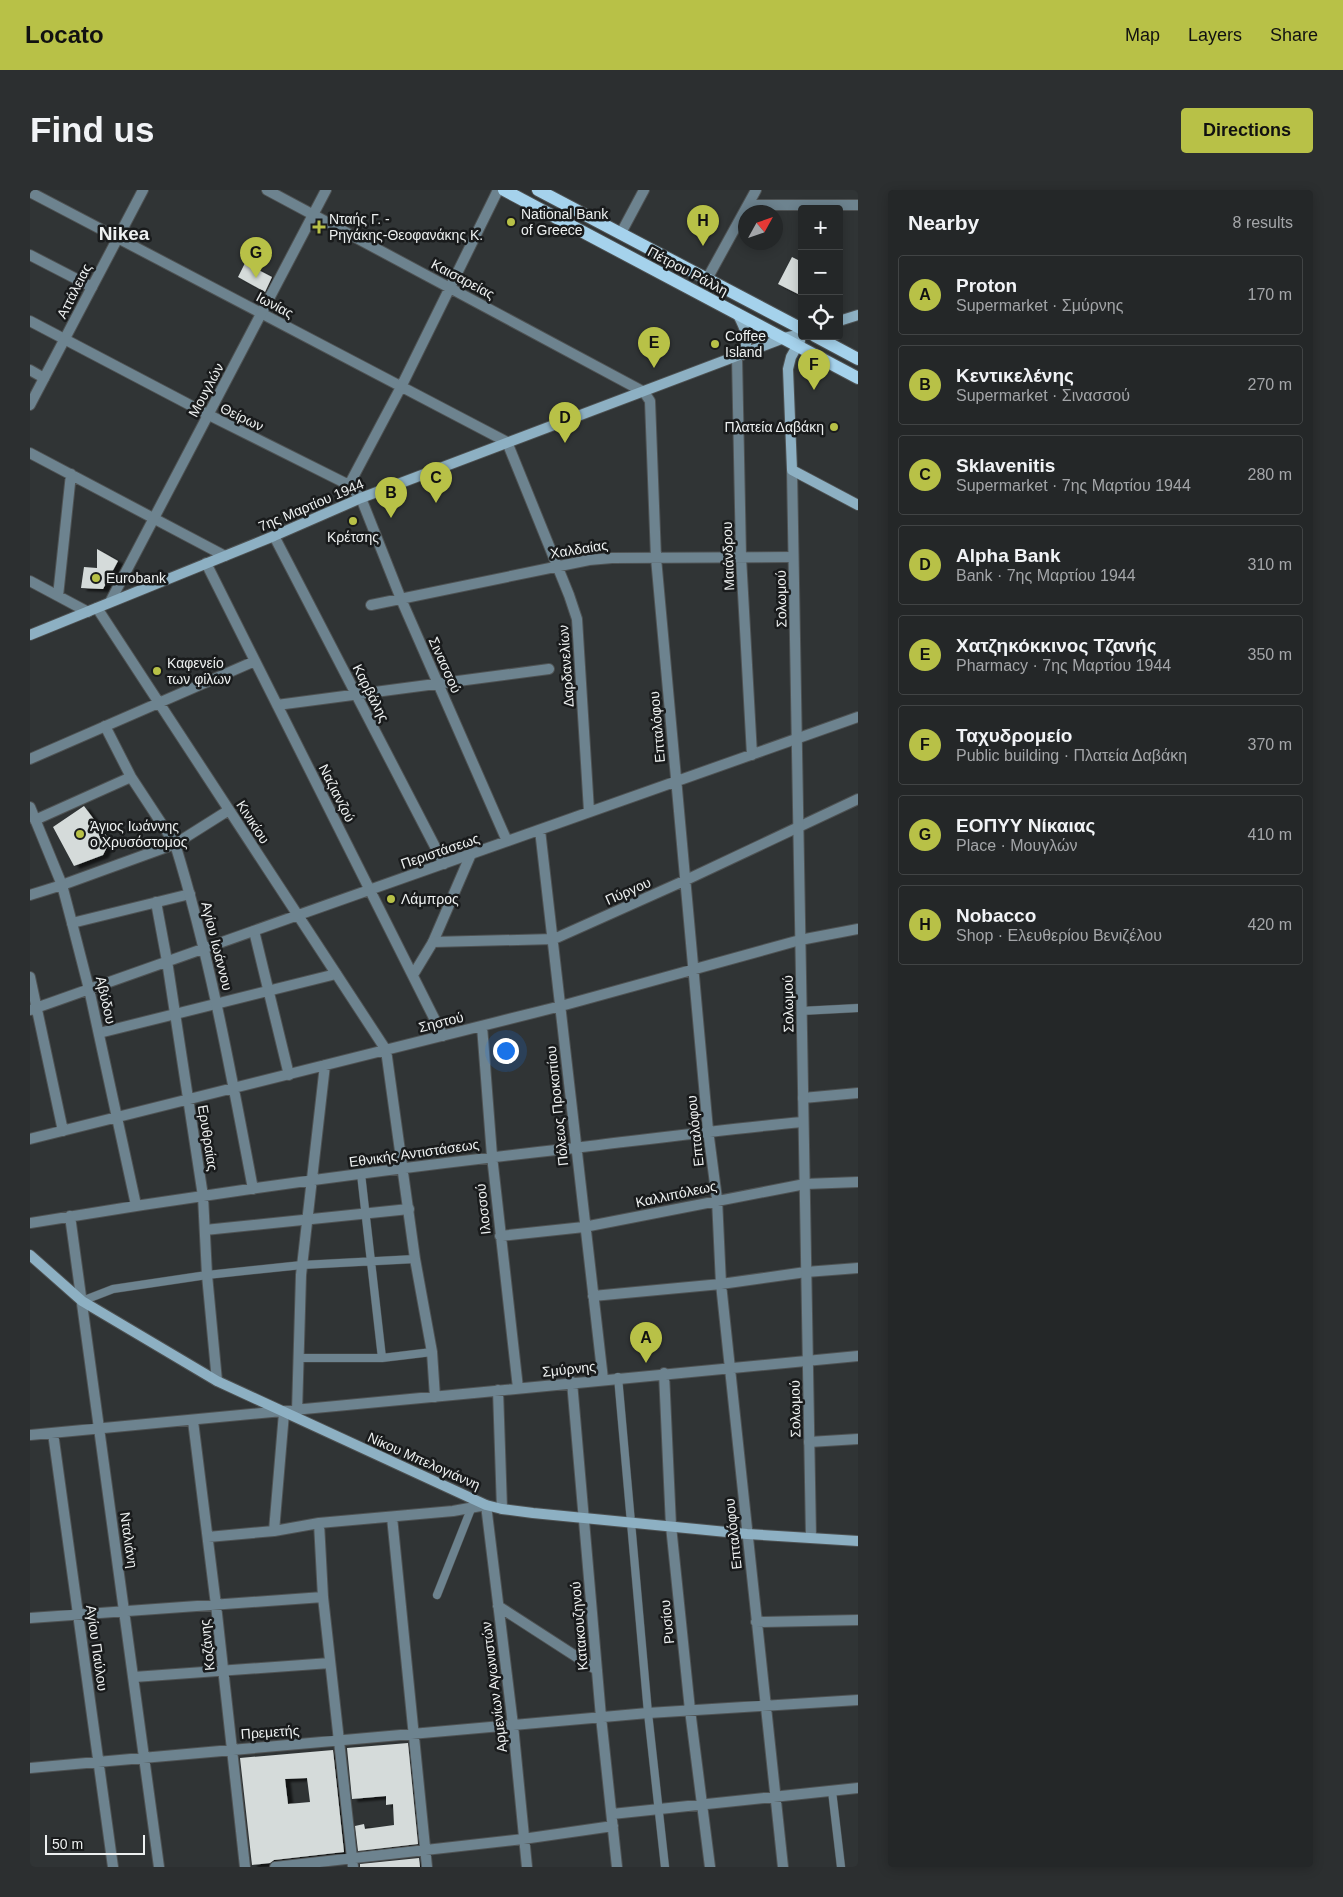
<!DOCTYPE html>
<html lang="en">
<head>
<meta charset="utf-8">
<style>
  body { margin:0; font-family:Arial,sans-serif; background:#2c2f30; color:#f1f3f6 }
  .controls { position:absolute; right:15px; top:15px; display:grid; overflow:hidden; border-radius:5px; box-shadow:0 2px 12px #0003 }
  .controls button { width:45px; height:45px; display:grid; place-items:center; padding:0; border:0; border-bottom:1px solid #414445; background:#242728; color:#f1f3f6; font:25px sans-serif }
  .compass { position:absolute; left:708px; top:15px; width:45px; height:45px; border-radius:50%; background:#242728; box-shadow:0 2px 12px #0003; rotate:50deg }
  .scale { position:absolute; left:15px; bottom:12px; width:100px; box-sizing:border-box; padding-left:5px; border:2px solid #edf0f0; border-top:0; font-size:14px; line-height:18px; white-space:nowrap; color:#edf0f0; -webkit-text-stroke:4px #191b1c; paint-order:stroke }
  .you { position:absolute; left:475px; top:860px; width:18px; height:18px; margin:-12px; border:4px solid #fff; border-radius:50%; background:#1a73e8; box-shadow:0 0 0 8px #1a73e833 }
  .badge { display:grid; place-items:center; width:32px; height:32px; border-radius:50%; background:#b8c147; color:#111; font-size:16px; font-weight:700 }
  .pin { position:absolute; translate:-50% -41px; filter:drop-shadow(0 1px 2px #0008) }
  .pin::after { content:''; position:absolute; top:26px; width:18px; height:15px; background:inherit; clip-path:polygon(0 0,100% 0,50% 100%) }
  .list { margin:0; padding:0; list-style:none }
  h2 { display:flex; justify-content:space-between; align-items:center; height:65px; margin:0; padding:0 20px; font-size:21px }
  h2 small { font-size:16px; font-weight:400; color:#a3a5a8 }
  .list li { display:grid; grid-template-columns:32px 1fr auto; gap:15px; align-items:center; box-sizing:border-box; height:80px; margin:0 10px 10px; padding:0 10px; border:1px solid #414445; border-radius:5px }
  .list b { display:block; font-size:19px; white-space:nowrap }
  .list p { margin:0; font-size:16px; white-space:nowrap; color:#a3a5a8 }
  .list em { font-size:16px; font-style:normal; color:#a3a5a8 }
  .icon { flex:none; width:28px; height:28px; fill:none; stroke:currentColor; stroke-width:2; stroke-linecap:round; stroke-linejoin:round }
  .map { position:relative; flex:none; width:828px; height:1677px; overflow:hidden; border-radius:5px }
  header { display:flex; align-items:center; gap:30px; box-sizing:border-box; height:70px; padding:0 25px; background:#b8c147; color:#111 }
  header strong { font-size:24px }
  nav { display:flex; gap:28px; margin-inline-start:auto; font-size:18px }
  .intro { display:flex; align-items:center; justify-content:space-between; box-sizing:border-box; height:120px; padding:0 30px }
  h1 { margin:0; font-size:35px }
  .button { padding:12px 22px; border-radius:5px; background:#b8c147; color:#111; font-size:18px; font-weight:700 }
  main { display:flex; gap:30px; padding:0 30px }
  aside { flex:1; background:#242728; border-radius:5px; box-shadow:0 2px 12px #0003 }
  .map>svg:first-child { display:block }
  .building { fill:#d5dbda; fill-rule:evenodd; filter:url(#shadow) }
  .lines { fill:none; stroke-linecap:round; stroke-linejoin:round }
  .service-casing { stroke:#4e5253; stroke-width:9 }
  .pedestrian-casing { stroke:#4e5253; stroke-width:12 }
  .minor-casing { stroke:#4e5253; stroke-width:12 }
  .tertiary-casing { stroke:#4e5253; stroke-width:12 }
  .secondary-casing { stroke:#4e5253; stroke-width:12 }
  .primary-casing { stroke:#4e5253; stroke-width:14 }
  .service { stroke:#6d838f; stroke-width:8 }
  .pedestrian { stroke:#6d838f; stroke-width:10 }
  .minor { stroke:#6d838f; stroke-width:10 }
  .tertiary { stroke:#6d838f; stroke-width:10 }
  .secondary { stroke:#8db0c3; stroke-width:10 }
  .primary { stroke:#a5d2ec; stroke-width:12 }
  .poi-dot { fill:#b8c147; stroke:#191b1c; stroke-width:2 }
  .labels { text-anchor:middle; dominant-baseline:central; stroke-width:5; stroke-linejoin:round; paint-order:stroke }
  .poi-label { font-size:14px; fill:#edf0f0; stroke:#191b1c; text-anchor:start }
  .street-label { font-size:14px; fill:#edf0f0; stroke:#191b1c }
  .district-label { font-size:19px; font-weight:bold; fill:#edf0f0; stroke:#191b1c }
</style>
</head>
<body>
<header>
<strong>Locato</strong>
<nav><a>Map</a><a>Layers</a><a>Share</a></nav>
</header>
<div class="intro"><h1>Find us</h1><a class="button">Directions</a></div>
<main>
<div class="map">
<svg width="828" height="1677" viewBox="0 0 828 1677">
  <defs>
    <filter id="shadow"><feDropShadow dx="5.5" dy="3" stdDeviation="1" flood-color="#0009"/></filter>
  </defs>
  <rect width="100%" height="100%" fill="#303435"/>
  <path class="building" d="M762 67 772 72V106L748 94Z
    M215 73 242 87 235 102 208 87Z
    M67 359 88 371 73 399 51 398 54 377 67 378Z
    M54 616 80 651 73 665 44 676 23 637Z
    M378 1553 388 1654 328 1661 325 1636 334 1634 335 1639 364 1635 363 1614 356 1615V1606L322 1609 317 1558Z
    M303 1560 314 1662 244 1670 240 1673 222 1675 210 1568ZM277 1588 280 1612 258 1614 255 1589Z
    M389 1668 390 1677H330V1674Z"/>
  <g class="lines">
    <defs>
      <path id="service" d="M771 821 828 818
        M331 984 352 1168
        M52 1111 83 1099 177 1085 272 1075 385 1069
        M269 1168H352L402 1162
        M588 1187 618 1523 635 1677
        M407 1405 441 1319
        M802 1601 811 1677"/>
      <path id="pedestrian" d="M0 65 62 97
        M0 180 14 188
        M5 630 101 587
        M32 695 145 654 101 587 75 536
        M126 712 137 771
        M42 733 160 704
        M224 741 259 885
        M403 752 441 664
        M69 843 306 784
        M175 1040 379 1019"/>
      <path id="minor" d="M237 0 614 202 620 211 626 368 678 940 687 1009 691 1094 753 1677
        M0 2 477 252 539 405 547 429 559 621
        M718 15H828
        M591 43 614 0
        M677 89 726 0
        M0 131 179 225 319 295 331 308 371 409 477 651
        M707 167 711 367 722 565
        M0 263 195 366
        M319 295 371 197 468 0
        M244 346 414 674
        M176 373 413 846
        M0 391 58 422
        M28 406 41 284
        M341 415 559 370 582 368 763 367
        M67 418 356 860 385 1069 402 1162 405 1207
        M247 515 519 479
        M0 569 225 471
        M0 617 32 695 42 733 59 799 106 1015
        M199 620 145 654C180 767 201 883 223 999
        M510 640 573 1189
        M0 705 32 695
        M137 771 173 1006 177 1085 187 1191
        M383 785 403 752 524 749 656 690 828 609
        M0 787 33 941
        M0 820 828 527
        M452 836 462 966 488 1198
        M773 908 828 903
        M0 949 531 816 770 750 828 739
        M40 1026 129 1677
        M0 1033C180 1003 362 978 544 958 620 949 696 939 773 932
        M470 1046 554 1037 775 994 828 992
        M563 1106 691 1094 776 1082 828 1078
        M634 1183 641 1336 660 1520 680 1677
        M542 1192 571 1527 587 1677
        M468 1200 472 1319
        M267 1222 271 1085 295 875
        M163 1231 186 1415 215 1677
        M23 1243 83 1677
        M0 1245C276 1221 552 1191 828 1166
        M779 1252 828 1249
        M362 1327 397 1677
        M289 1333 293 1407 323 1677
        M244 1341 254 1223
        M178 1347 244 1341 289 1333 423 1321 456 1315 483 1535 497 1677
        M468 1416 567 1480
        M0 1428 293 1407
        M726 1432 828 1430
        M104 1487 300 1473
        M0 1578 618 1523 828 1510
        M582 1624 828 1598
        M245 1677 493 1649 583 1636"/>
      <path id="tertiary" d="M0 215 113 0
        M762 280 781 1348
        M80 412 296 0"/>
      <path id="secondary" d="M707 123C715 138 721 149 712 165
        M809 131 828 125
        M770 151 761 167 758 179 762 280 828 315
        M0 445 244 346 331 308 754 148 772 144
        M0 1065 52 1111 187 1191 456 1315 472 1319 503 1323 717 1344 828 1351"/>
      <path id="primary" d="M474 0 828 188
        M508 0 772 139
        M785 146 828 169"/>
    </defs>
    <use href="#service" class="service-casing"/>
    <use href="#pedestrian" class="pedestrian-casing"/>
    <use href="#minor" class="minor-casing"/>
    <use href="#tertiary" class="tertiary-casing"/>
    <use href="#secondary" class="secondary-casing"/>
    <use href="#primary" class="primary-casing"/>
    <use href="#service" class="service"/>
    <use href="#pedestrian" class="pedestrian"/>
    <use href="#minor" class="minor"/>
    <use href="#tertiary" class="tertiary"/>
    <use href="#secondary" class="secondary"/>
    <use href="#primary" class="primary"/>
  </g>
  <g class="poi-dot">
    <circle cx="481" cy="32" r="5"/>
    <path d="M286.5 29.5h5v5h5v5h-5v5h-5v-5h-5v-5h5z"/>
    <circle cx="685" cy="154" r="5"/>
    <circle cx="804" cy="237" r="5"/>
    <circle cx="323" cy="331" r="5"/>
    <circle cx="66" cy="388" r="5"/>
    <circle cx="127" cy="481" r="5"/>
    <circle cx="50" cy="644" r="5"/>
    <circle cx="361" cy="709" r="5"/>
  </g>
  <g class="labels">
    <g class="poi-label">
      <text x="491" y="24">National Bank<tspan x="491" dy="16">of Greece</tspan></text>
      <text x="299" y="29">Νταής Γ. -<tspan x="299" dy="16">Ρηγάκης-Θεοφανάκης Κ.</tspan></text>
      <text x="695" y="146">Coffee<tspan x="695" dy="16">Island</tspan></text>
      <text x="794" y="237" text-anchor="end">Πλατεία Δαβάκη</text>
      <text x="323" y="347" text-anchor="middle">Κρέτσης</text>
      <text x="76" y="388">Eurobank</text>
      <text x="137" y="473">Καφενείο<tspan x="137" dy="16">των φίλων</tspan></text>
      <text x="60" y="636">Άγιος Ιωάννης<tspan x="60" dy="16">ο Χρυσόστομος</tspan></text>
      <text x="371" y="709">Λάμπρος</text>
    </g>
    <g class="street-label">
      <text transform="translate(658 81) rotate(28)">Πέτρου Ράλλη</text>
      <text transform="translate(433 89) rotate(28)">Καισαρείας</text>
      <text transform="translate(44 101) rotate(-63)">Αττάλειας</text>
      <text transform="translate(245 115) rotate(28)">Ιωνίας</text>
      <text transform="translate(176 200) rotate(-62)">Μουγλών</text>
      <text transform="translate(212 227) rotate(26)">Θείρων</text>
      <text transform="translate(281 315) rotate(-23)">7ης Μαρτίου 1944</text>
      <text transform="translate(549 359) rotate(-9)">Χαλδαίας</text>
      <text transform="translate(698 366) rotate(-92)">Μαιάνδρου</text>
      <text transform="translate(751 409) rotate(-91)">Σολωμού</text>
      <text transform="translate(415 475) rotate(66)">Σινασσού</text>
      <text transform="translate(536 476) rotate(-94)">Δαρδανελίων</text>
      <text transform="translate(341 503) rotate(63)">Καρβάλης</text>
      <text transform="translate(627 537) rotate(-95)">Επταλόφου</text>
      <text transform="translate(307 603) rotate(63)">Ναζιανζού</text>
      <text transform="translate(223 632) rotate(57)">Κινικίου</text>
      <text transform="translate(410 661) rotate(-19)">Περιστάσεως</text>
      <text transform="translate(598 701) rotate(-24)">Πύργου</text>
      <text transform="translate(187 756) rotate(76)">Αγίου Ιωάννου</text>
      <text transform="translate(76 810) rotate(77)">Αβύδου</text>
      <text transform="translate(758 814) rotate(-91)">Σολωμού</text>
      <text transform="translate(411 832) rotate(-14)">Σηστού</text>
      <text transform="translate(527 916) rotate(-96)">Πόλεως Προκοπίου</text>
      <text transform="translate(665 941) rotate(-96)">Επταλόφου</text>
      <text transform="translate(178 948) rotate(81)">Ερυθραίας</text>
      <text transform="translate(384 963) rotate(-8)">Εθνικής Αντιστάσεως</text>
      <text transform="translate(646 1004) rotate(-12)">Καλλιπόλεως</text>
      <text transform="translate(453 1019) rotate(-96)">Ιλοσσού</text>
      <text transform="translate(539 1179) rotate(-6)">Σμύρνης</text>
      <text transform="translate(765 1219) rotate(-91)">Σολωμού</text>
      <text transform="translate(394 1271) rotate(24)">Νίκου Μπελογιάννη</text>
      <text transform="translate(703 1344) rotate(-96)">Επταλόφου</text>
      <text transform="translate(99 1350) rotate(82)">Νταλιάνη</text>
      <text transform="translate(637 1432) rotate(-96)">Ρυσίου</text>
      <text transform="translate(549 1436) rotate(-95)">Κατακουζηνού</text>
      <text transform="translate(177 1455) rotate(-96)">Κοζάνης</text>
      <text transform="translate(67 1458) rotate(82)">Αγίου Παύλου</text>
      <text transform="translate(464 1497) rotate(-97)">Αρμενίων Αγωνιστών</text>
      <text transform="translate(240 1542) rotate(-4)">Πρεμετής</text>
    </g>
    <g class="district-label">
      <text x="94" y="43">Nikea</text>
    </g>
  </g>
</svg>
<div class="controls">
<button>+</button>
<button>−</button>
<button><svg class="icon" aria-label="locate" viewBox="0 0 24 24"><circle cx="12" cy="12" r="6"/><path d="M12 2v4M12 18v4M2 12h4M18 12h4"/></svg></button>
</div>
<svg class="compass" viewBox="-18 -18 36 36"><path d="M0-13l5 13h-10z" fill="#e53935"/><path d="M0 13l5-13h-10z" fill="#a3a5a8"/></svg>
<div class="scale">50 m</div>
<div class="you"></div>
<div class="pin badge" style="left:616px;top:1173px">A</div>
<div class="pin badge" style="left:361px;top:328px">B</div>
<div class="pin badge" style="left:406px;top:313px">C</div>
<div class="pin badge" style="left:535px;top:253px">D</div>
<div class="pin badge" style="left:624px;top:178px">E</div>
<div class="pin badge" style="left:784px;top:200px">F</div>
<div class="pin badge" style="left:226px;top:88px">G</div>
<div class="pin badge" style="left:673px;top:56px">H</div>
</div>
<aside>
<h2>Nearby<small>8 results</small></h2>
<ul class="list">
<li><span class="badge">A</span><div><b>Proton</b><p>Supermarket · Σμύρνης</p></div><em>170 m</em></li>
<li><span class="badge">B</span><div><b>Κεντικελένης</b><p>Supermarket · Σινασσού</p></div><em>270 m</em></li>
<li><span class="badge">C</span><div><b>Sklavenitis</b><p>Supermarket · 7ης Μαρτίου 1944</p></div><em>280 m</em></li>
<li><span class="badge">D</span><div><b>Alpha Bank</b><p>Bank · 7ης Μαρτίου 1944</p></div><em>310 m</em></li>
<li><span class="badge">E</span><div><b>Χατζηκόκκινος Τζανής</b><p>Pharmacy · 7ης Μαρτίου 1944</p></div><em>350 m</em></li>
<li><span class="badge">F</span><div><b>Ταχυδρομείο</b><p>Public building · Πλατεία Δαβάκη</p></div><em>370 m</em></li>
<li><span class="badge">G</span><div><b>ΕΟΠΥΥ Νίκαιας</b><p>Place · Μουγλών</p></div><em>410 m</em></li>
<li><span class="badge">H</span><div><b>Nobacco</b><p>Shop · Ελευθερίου Βενιζέλου</p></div><em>420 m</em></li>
</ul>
</aside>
</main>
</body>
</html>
